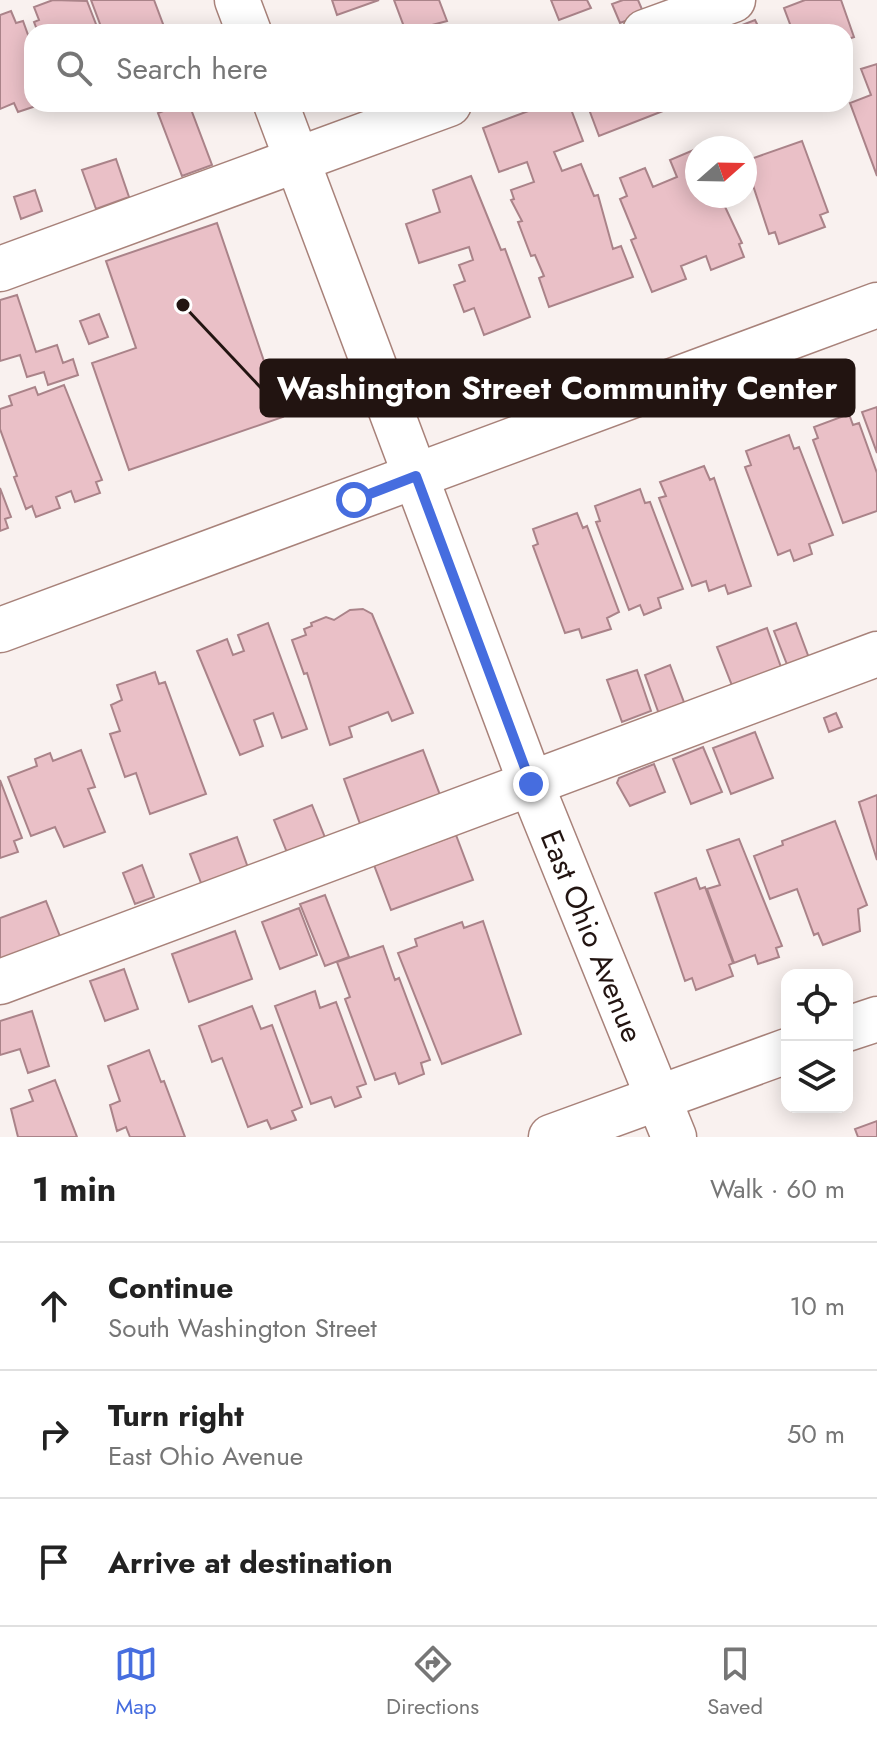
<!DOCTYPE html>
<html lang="en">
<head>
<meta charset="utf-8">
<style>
  body { margin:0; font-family:Jost,sans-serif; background:#f2f2f2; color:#222 }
  .controls { position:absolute; right:24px; bottom:24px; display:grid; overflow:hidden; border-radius:16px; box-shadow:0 4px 20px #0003 }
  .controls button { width:72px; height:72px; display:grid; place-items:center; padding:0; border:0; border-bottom:2px solid #e0e0e0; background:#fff; color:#222; font:40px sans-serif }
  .compass { position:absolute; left:685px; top:136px; width:72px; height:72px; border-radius:50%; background:#fff; box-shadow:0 4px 20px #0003; rotate:70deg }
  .stop { position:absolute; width:24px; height:24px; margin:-18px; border:6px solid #466ddf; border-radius:50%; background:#fff }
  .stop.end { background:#466ddf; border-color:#fff; box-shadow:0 2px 8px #0008 }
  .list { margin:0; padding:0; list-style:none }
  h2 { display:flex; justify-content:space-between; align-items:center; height:104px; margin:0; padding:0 32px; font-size:34px }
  h2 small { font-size:26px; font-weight:400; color:#767676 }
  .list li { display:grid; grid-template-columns:52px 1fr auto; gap:24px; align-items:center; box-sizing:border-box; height:128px; padding:0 32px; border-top:2px solid #e0e0e0 }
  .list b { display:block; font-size:30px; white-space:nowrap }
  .list p { margin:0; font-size:26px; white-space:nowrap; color:#767676 }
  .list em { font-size:26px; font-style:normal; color:#767676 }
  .icon { flex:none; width:44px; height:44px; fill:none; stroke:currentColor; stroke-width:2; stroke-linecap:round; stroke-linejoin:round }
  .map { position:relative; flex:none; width:877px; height:1137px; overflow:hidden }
  .search { position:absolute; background:#fff; box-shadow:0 4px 20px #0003; left:24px; right:24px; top:24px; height:88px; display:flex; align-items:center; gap:20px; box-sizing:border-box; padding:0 28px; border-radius:24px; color:#767676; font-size:30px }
  .sheet { height:488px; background:#fff }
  nav { display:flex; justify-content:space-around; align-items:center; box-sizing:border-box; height:112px; border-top:2px solid #e0e0e0; background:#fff; font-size:22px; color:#767676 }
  nav a { display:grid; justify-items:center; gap:4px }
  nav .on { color:#466ddf }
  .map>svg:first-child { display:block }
  .building { fill:#eac0c7; stroke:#aa8389; stroke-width:2 }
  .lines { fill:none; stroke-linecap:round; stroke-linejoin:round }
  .minor-casing { stroke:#a8827a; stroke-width:47 }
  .minor { stroke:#fff; stroke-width:44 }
  .route { stroke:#466ddf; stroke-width:10 }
  .labels { text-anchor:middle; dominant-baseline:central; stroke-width:6; stroke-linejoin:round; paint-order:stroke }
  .street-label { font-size:30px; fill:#221411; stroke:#fff }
  .leader { fill:none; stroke:#221411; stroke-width:3 }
  .callout-dot { fill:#221411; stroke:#fff; stroke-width:3 }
  .callout { fill:#221411; stroke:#221411; stroke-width:3 }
  .callout-label { font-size:32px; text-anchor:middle; font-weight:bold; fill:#fff }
</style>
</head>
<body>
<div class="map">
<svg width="877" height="1137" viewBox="0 0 877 1137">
  <rect width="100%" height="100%" fill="#f9f1ef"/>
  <path class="building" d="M53 0 87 1 99 32H38L34 22 39 20 34 7Z
    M91 0H154L166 32H103Z
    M332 0H379L337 15Z
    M394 0H439L447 21 406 32Z
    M551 0H587L591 8 559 20Z
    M623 0H638L644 14 620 23 612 4Z
    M805 0H841L854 37 845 40V32H793L784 8Z
    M11 11 16 23 23 21 32 46V104L36 106 18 112 14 103 0 109V15Z
    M755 20 761 32H724Z
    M877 64V176L850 103 871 95 861 69Z
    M182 104H189L212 165 182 176 158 113Z
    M547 104H569L583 141 554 152 562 171 581 164 594 196 598 195 613 249 621 246 633 277 549 307 539 278 544 276 535 255 531 256 518 222 522 221 511 200 514 199 511 190 534 182 527 162 499 172 483 128Z
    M587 104H681L599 136Z
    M802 141 828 212 820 215 825 227 779 244 775 232 769 234 745 161Z
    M696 149 697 196H720L742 243 739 244 744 257 711 270 706 256 681 266 686 279 652 292 631 240 636 238 620 199 627 196 620 178 645 168 653 187 677 177 670 160Z
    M116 159 129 197 96 209 82 170Z
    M471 176 501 250 505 249 530 317 484 335 474 308 464 312 454 285 465 281 459 265 473 260 469 247 419 263 406 224 440 212 433 190Z
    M35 190 42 211 21 219 14 197Z
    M217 223 283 417 129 470 92 363 136 348 106 261Z
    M17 295 36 352 57 345 63 363 73 359 78 375 48 385 44 372 27 377 20 355 0 361V300Z
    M99 314 108 337 89 344 80 321Z
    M64 385 102 480 96 482 100 493 75 502 71 491 56 497 60 508 36 517 32 506 26 509 14 477 17 476 0 429V409L12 405 9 396 35 387 38 395Z
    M877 407V453L862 412Z
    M849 414 853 425 859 423 877 473V511L843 523 813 440 818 438 814 427Z
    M789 435 794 449 799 447 833 535 809 544 812 554 794 561 790 550 778 555 745 467 751 465 746 451Z
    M704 466 710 480 714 478 751 586 728 594 725 585 709 591 706 581 692 586 659 498 666 496 660 482Z
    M0 488 11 517 5 519 8 528 0 531Z
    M640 489 645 503 650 502 683 589 658 598 661 608 644 615 640 605 629 610 596 522 600 521 595 506Z
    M577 513 583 528 587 526 619 612 607 618 611 629 582 638 579 629 565 633 533 546 538 544 533 529Z
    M363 609 372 614 413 713 392 721 388 712 349 727 352 737 330 745 307 673 304 674 292 640 306 635 304 629 312 626 311 623 326 617 334 620 350 610Z
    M268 623 307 729 282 738 273 713 254 720 263 746 240 755 197 651 227 639 233 655 244 651 238 635Z
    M796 623 809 658 788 667 774 631Z
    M767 628 782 670 733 688 717 647Z
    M670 665 685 705 659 714 645 675Z
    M637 670 651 711 622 722 607 680Z
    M155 672 159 684 165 682 206 794 150 814 136 773 125 777 110 734 120 731 111 705 122 700 117 685Z
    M836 713 842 727 829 732 824 718Z
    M755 732 773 778 731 794 713 748Z
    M703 747 722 792 691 804 673 759Z
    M81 750 95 787 88 789 105 832 64 847 55 827 31 836 8 777 37 766 35 759 50 753 53 761Z
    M423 750 440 795 360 824 344 779Z
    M654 764 665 792 630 806 617 783 619 778Z
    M0 780 22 838 14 841 18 852 0 858Z
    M877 795V860L859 802Z
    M312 805 326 840 288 855 274 820Z
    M835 821 867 905 858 909 860 931 823 945 818 933 814 935 797 889 770 899 754 856 783 845 782 841Z
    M456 835 473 880 391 910 374 865Z
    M237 837 252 879 206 896 190 854Z
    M739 839 782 946 776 948 779 957 758 964 755 955 734 963 707 889 720 885 707 850Z
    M142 865 154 897 135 904 123 873Z
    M696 878 700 889 705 887 733 963 729 965 733 976 696 990 692 978 685 981 655 893Z
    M325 895 349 957 325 966 300 904Z
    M46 901 61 939 0 962V918Z
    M299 908 317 955 280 969 262 922Z
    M483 921 521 1034 442 1064 398 953 417 946 415 939 462 922 464 928Z
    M235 931 252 979 189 1002 172 954Z
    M383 946 395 980 399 978 430 1060 421 1063 424 1074 399 1084 395 1073 375 1080 345 999 350 997 337 962Z
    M124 969 138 1009 105 1021 90 981Z
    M315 991 320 1008 336 1002 366 1084 357 1087 361 1097 335 1107 331 1097 311 1104 275 1006Z
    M252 1006 261 1029 272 1025 302 1107 292 1111 296 1120 271 1129 267 1120 248 1127 222 1058 212 1062 199 1026Z
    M32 1011 49 1066 28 1073 20 1049 0 1055V1021Z
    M149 1050 161 1082 164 1081 185 1137H130L126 1127 117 1131 110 1105 120 1101 108 1066Z
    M55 1080 77 1137H18L11 1109 33 1101 29 1090Z
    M877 1121V1137H858L855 1129Z"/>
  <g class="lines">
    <defs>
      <g id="minor">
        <path d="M237 0 249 32"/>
        <path d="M645 32 733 0"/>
        <path id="s1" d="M276 104 531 784 674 1137"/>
        <path d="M0 269 449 104"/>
        <path d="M0 630 877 305"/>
        <path d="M0 982 877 654"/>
        <path d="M847 1029 877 1019"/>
        <path d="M551 1137 787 1051"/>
      </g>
    </defs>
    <use href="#minor" class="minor-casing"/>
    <use href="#minor" class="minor"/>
  </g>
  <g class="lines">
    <path class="route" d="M354 500 416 476 531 784"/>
  </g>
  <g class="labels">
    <g class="street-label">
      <text stroke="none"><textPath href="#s1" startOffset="890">East Ohio Avenue</textPath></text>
    </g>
  </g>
  <path class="leader" d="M183 305L261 388"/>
  <circle class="callout-dot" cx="183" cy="305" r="8"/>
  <rect class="callout" x="261" y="360" width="593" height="56" rx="8"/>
  <g class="callout-label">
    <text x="557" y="399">Washington Street Community Center</text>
  </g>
</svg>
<div class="controls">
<button><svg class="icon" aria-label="locate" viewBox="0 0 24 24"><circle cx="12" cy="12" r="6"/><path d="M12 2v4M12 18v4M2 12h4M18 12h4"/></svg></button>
<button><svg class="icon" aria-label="layers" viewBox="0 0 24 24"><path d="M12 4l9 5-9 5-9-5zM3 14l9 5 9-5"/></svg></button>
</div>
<svg class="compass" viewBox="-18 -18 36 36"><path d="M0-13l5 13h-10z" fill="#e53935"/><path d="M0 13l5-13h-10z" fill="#767676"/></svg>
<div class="stop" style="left:354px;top:500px"></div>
<div class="stop end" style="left:531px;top:784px"></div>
<div class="search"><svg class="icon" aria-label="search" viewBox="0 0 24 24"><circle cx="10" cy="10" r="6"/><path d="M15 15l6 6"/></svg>Search here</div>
</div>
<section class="sheet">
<h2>1 min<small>Walk · 60 m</small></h2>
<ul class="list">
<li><svg class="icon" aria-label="ahead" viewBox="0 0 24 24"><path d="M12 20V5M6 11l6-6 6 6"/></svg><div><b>Continue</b><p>South Washington Street</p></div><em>10 m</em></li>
<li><svg class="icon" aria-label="right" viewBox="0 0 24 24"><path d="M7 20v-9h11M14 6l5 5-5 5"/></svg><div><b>Turn right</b><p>East Ohio Avenue</p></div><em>50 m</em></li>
<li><svg class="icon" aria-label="arrive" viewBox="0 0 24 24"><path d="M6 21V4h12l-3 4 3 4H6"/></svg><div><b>Arrive at destination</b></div></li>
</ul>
</section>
<nav>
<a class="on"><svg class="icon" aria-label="map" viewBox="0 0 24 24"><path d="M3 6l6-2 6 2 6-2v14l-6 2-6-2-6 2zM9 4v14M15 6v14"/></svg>Map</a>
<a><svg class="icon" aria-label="directions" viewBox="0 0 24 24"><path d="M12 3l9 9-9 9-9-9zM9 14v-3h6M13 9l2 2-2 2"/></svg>Directions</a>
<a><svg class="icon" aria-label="saved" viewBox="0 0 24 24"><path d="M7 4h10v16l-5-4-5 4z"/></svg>Saved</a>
</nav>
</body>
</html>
